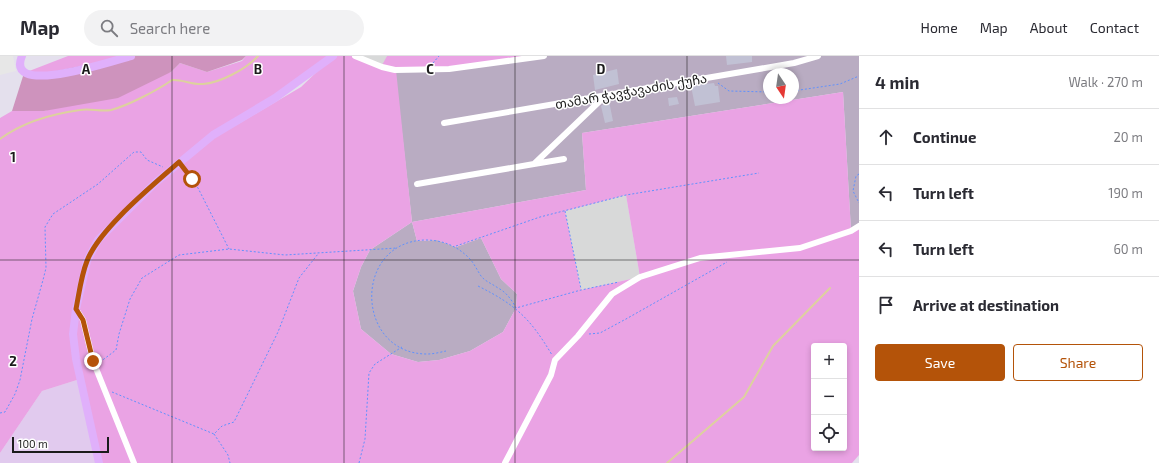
<!DOCTYPE html>
<html lang="en">
<head>
<meta charset="utf-8">
<style>
  body { margin:0; font-family:"Exo 2","Noto Sans Georgian",sans-serif; background:#f2f2f3; color:#2b2b33 }
  .controls { position:absolute; right:12px; bottom:12px; display:grid; overflow:hidden; border-radius:4px; box-shadow:0 2px 6px #0003 }
  .controls button { width:36px; height:36px; display:grid; place-items:center; padding:0; border:0; border-bottom:1px solid #e1e1e2; background:#fff; color:#2b2b33; font:20px sans-serif }
  .compass { position:absolute; left:763px; top:12px; width:36px; height:36px; border-radius:50%; background:#fff; box-shadow:0 2px 6px #0003; rotate:167deg }
  .scale { position:absolute; left:12px; bottom:10px; width:97px; box-sizing:border-box; padding-left:4px; border:2px solid #1b1b1b; border-top:0; font-size:11px; line-height:14px; white-space:nowrap; color:#1b1b1b; -webkit-text-stroke:3px #fff; paint-order:stroke }
  .stop { position:absolute; width:12px; height:12px; margin:-9px; border:3px solid #b45309; border-radius:50%; background:#fff }
  .stop.end { background:#b45309; border-color:#fff; box-shadow:0 1px 4px #0008 }
  .list { margin:0; padding:0; list-style:none }
  h2 { display:flex; justify-content:space-between; align-items:center; height:52px; margin:0; padding:0 16px; font-size:17px }
  h2 small { font-size:13px; font-weight:400; color:#7c7c81 }
  .list li { display:grid; grid-template-columns:26px 1fr auto; gap:12px; align-items:center; box-sizing:border-box; height:56px; padding:0 16px; border-top:1px solid #e1e1e2 }
  .list b { display:block; font-size:15px; white-space:nowrap }
  .list em { font-size:13px; font-style:normal; color:#7c7c81 }
  .actions { display:flex; gap:8px; padding:12px 16px }
  .actions a { flex:1; padding:9px 0; border:1px solid #b45309; border-radius:4px; text-align:center; font-size:14px; color:#b45309 }
  .actions .main { background:#b45309; color:#fff }
  .icon { flex:none; width:22px; height:22px; fill:none; stroke:currentColor; stroke-width:2; stroke-linecap:round; stroke-linejoin:round }
  .map { position:relative; flex:none; width:859px; height:407px; overflow:hidden }
  header { display:flex; align-items:center; gap:24px; box-sizing:border-box; height:56px; padding:0 20px; background:#fff; border-bottom:1px solid #e1e1e2 }
  header strong { font-size:19px }
  nav { display:flex; gap:22px; margin-inline-start:auto; font-size:14px }
  .search { width:280px; height:36px; background:#f2f2f3; display:flex; align-items:center; gap:10px; box-sizing:border-box; padding:0 14px; border-radius:22px; color:#7c7c81; font-size:15px }
  main { display:flex }
  aside { flex:1; background:#fff }
  .map>svg:first-child { display:block }
  .residential { fill:#d8d9d9 }
  .construction { fill:#b9acc2; fill-rule:evenodd }
  .farmland { fill:#e1caee }
  .grass { fill:#eaa3e4; fill-rule:evenodd }
  .forest { fill:#ce93bd }
  .parking { fill:#e7e7e7 }
  .lines { fill:none; stroke-linecap:round; stroke-linejoin:round }
  .stream { stroke:#ddd19e; stroke-width:2 }
  .building { fill:#c1c1d4 }
  .path { stroke:#6091fe; stroke-width:1; stroke-dasharray:2 2; stroke-linecap:butt }
  .minor { stroke:#fff; stroke-width:6 }
  .secondary { stroke:#e0b0fb; stroke-width:8 }
  .route { stroke:#b45309; stroke-width:5 }
  .grid { fill:none; stroke:#1b1b1b; stroke-width:1; stroke-opacity:0.55 }
  .labels { text-anchor:middle; dominant-baseline:central; stroke-width:3; stroke-linejoin:round; paint-order:stroke }
  .street-label { font-size:13px; fill:#1b1b1b; stroke:#fff }
  .grid-label { font-size:13px; text-anchor:middle; font-weight:bold; fill:#1b1b1b; stroke:#fff; stroke-width:3; stroke-linejoin:round; paint-order:stroke }
</style>
</head>
<body>
<header>
<strong>Map</strong>
<div class="search"><svg class="icon" aria-label="search" viewBox="0 0 24 24"><circle cx="10" cy="10" r="6"/><path d="M15 15l6 6"/></svg>Search here</div>
<nav><a>Home</a><a>Map</a><a>About</a><a>Contact</a></nav>
</header>
<main>
<div class="map">
<svg width="859" height="407" viewBox="0 0 859 407">
  <rect width="100%" height="100%" fill="#e4e0ed"/>
  <path class="residential" d="M355 0H387L382 11Z
    M626 139 640 221 581 234 565 155Z"/>
  <path class="construction" d="M544 0H859V170L851 175 843 36 582 77 586 134 412 166 417 185 437 184 456 191 481 182 501 223 517 238 516 252 503 276 470 295 439 304 418 306 391 298 361 273 353 235 361 211 370 194 412 166 395 14ZM769 18H793V42H769Z"/>
  <path class="farmland" d="M80 323 99 407H0V397L42 335Z"/>
  <path class="grass" d="M68 0H131L60 18 24 17Z
    M246 0H355L381 11 387 0H544L491 8 396 14 412 166 586 134 582 77 843 36 851 174 859 170V399L852 407H99L80 323 42 335 0 397V62L12 55H44L171 16 180 7 207 16 242 5ZM325 8 301 31 235 70ZM626 139 640 221 581 234 565 155ZM412 166 417 185 437 184 456 191 481 182 501 223 517 238 516 252 503 276 470 295 439 304 418 306 391 298 361 273 353 235 361 211 370 194ZM814 290H844V392H814Z"/>
  <path class="forest" d="M131 0H246L242 4 207 16 180 7 171 16 118 42 44 55H12L24 17 31 20Z"/>
  <path class="parking" d="M0 0H13L16 15 0 19Z"/>
  <g class="lines">
    <path class="stream" d="M0 83C23 66 51 58 80 54 90 52 101 56 111 54 127 50 158 34 172 24 182 23 192 29 203 28 220 27 246 13 258 0
      M667 407 744 341 773 290 830 232"/>
  </g>
  <path class="building" d="M726 0H752V6L727 9Z
    M617 13 619 28 595 34 593 19Z
    M714 27 715 30H718L720 46 695 50 691 30Z
    M677 41 679 48 669 50 668 42Z
    M609 45 613 65 605 67 601 50Z"/>
  <g class="lines">
    <path class="path" d="M433 7 439 0
      M718 27 729 35 769 36
      M793 35 840 28 859 20
      M183 112 198 132 229 193
      M859 118 856 120 853 135 859 147
      M565 155 581 233
      M456 190 540 161 626 139 759 117
      M478 230C516 249 530 262 552 299
      M589 278 600 277 626 263 727 206
      M446 295C441 296 434 298 428 298 355 299 352 186 425 184 443 184 457 190 469 202 474 207 477 214 481 220 486 226 491 227 498 232 506 236 512 244 516 252L581 234 619 226
      M100 306 116 294 119 278 130 243 142 222 179 199 229 193 285 199 397 192
      M112 336 214 378 222 370 234 366 278 276 299 222 318 198
      M0 357 5 356 15 338 20 324 32 263 43 224 46 212 45 171 53 158 98 128 134 96H141L147 104 163 111
      M214 378 228 399 230 407
      M359 407 365 383 369 317 375 308 402 291"/>
    <path class="minor" d="M355 0 382 11 395 14 449 13 544 0
      M444 67 794 7 818 0
      M534 108 564 103
      M417 128 534 108 604 41
      M76 253 83 264 93 305 134 407
      M505 407 551 319 555 304 578 280 612 238 640 221 700 202 800 192 851 175 859 170"/>
    <path class="secondary" d="M22 0C4 42 115 4 131 0
      M99 407 76 303 73 278 76 253 87 205 98 184 155 127 213 79 275 42 333 0"/>
  </g>
  <g class="lines">
    <path class="route" d="M93 305 83 264 76 253C79 238 81 220 87 205 99 173 152 130 179 106L192 123"/>
  </g>
  <path class="grid" d="M172 0V407M344 0V407M515 0V407M687 0V407M0 204H859"/>
  <g class="labels">
    <g class="street-label">
      <text transform="translate(631 35) rotate(-10)">თამარ ჭავჭავაძის ქუჩა</text>
    </g>
  </g>
  <g class="grid-label">
    <text x="86" y="18">A</text>
    <text x="258" y="18">B</text>
    <text x="430" y="18">C</text>
    <text x="601" y="18">D</text>
    <text x="13" y="106">1</text>
    <text x="13" y="310">2</text>
  </g>
</svg>
<div class="controls">
<button>+</button>
<button>−</button>
<button><svg class="icon" aria-label="locate" viewBox="0 0 24 24"><circle cx="12" cy="12" r="6"/><path d="M12 2v4M12 18v4M2 12h4M18 12h4"/></svg></button>
</div>
<svg class="compass" viewBox="-18 -18 36 36"><path d="M0-13l5 13h-10z" fill="#e53935"/><path d="M0 13l5-13h-10z" fill="#7c7c81"/></svg>
<div class="scale">100 m</div>
<div class="stop" style="left:192px;top:123px"></div>
<div class="stop end" style="left:93px;top:305px"></div>
</div>
<aside>
<h2>4 min<small>Walk · 270 m</small></h2>
<ul class="list">
<li><svg class="icon" aria-label="ahead" viewBox="0 0 24 24"><path d="M12 20V5M6 11l6-6 6 6"/></svg><div><b>Continue</b></div><em>20 m</em></li>
<li><svg class="icon" aria-label="left" viewBox="0 0 24 24"><path d="M17 20v-9H6M10 6l-5 5 5 5"/></svg><div><b>Turn left</b></div><em>190 m</em></li>
<li><svg class="icon" aria-label="left" viewBox="0 0 24 24"><path d="M17 20v-9H6M10 6l-5 5 5 5"/></svg><div><b>Turn left</b></div><em>60 m</em></li>
<li><svg class="icon" aria-label="arrive" viewBox="0 0 24 24"><path d="M6 21V4h12l-3 4 3 4H6"/></svg><div><b>Arrive at destination</b></div></li>
</ul>
<div class="actions"><a class="main">Save</a><a>Share</a></div>
</aside>
</main>
</body>
</html>
